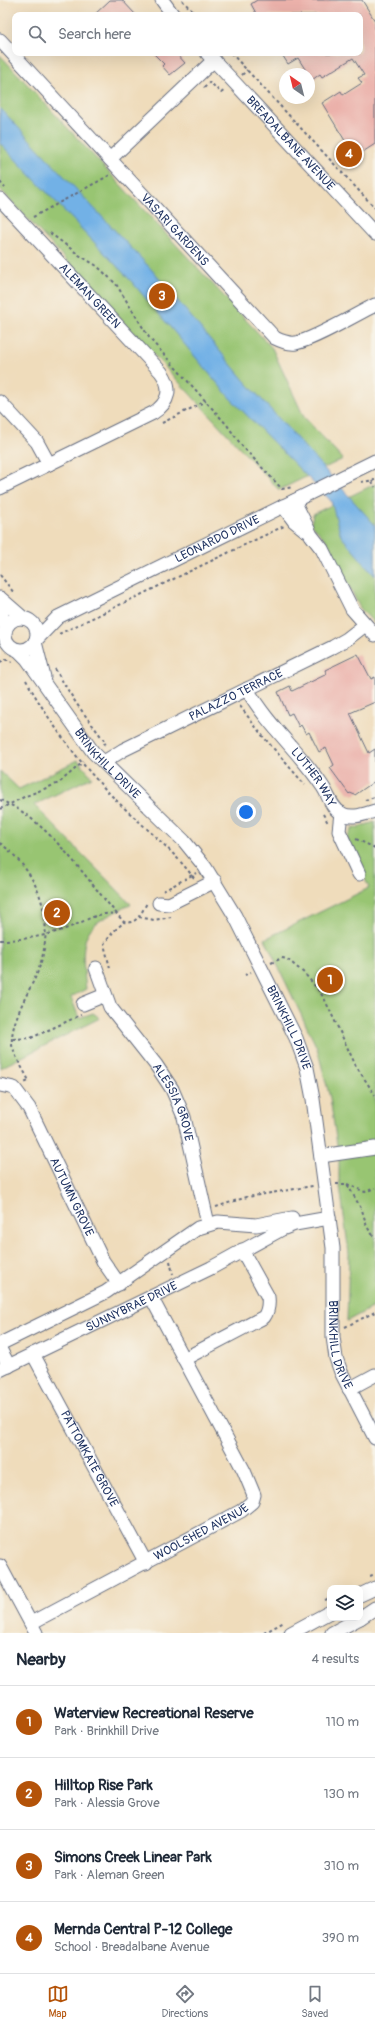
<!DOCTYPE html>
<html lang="en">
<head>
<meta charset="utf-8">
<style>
  body { margin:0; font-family:Pangolin,sans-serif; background:#f2f2f3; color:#1f2937 }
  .controls { position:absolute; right:12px; bottom:12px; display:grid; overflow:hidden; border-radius:8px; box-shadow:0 4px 16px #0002 }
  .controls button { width:36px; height:36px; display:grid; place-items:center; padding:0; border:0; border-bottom:1px solid #e0e1e3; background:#fff; color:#1f2937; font:20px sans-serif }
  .compass { position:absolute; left:279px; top:68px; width:36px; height:36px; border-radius:50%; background:#fff; box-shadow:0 4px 16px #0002; rotate:325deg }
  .you { position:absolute; left:246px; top:812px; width:14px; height:14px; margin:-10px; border:3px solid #fff; border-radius:50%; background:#1a73e8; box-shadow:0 0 0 6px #1a73e833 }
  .badge { display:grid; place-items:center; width:26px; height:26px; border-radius:50%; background:#b45309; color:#fff; font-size:13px; font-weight:700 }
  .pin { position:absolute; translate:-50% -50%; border:2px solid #fff; box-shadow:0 1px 4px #0006 }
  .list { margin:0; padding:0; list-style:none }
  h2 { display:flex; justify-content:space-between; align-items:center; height:52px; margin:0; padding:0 16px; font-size:17px }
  h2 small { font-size:13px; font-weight:400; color:#747a83 }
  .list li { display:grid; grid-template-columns:26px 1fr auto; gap:12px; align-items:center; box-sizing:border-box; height:72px; padding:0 16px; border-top:1px solid #e0e1e3 }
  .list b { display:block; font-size:15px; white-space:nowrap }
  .list p { margin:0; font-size:13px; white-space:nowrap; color:#747a83 }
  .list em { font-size:13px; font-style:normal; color:#747a83 }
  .icon { flex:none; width:22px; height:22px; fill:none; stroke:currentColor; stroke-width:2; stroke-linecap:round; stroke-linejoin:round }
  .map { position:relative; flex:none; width:375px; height:1633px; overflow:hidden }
  .search { position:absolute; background:#fff; box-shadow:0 4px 16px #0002; left:12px; right:12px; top:12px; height:44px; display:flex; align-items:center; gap:10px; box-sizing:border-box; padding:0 14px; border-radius:8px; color:#747a83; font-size:15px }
  .sheet { height:340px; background:#fff }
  nav { display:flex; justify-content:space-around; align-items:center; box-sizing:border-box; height:56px; border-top:1px solid #e0e1e3; background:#fff; font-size:11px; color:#747a83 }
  nav a { display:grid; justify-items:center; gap:2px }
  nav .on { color:#b45309 }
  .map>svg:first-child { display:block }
  .green { fill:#98c572; stroke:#5a7a68 }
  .water { fill:#72b1e6; stroke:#4670a2 }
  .building { fill:#ebb1aa }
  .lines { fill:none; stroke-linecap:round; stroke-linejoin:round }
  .minor-casing { stroke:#656c7f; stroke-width:15 }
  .path { stroke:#656c7f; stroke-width:2; stroke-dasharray:3 3; stroke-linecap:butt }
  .minor { stroke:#fff; stroke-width:13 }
  .labels { text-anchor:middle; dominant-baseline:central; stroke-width:4; stroke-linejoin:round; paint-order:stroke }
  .street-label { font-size:12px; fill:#1b2f5e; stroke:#f7f3e8 }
</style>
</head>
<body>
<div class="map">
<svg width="375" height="1633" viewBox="0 0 375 1633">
  <rect width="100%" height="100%" fill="#f7f3e8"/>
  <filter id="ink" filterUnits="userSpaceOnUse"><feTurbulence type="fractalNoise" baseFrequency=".025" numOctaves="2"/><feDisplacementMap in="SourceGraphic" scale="8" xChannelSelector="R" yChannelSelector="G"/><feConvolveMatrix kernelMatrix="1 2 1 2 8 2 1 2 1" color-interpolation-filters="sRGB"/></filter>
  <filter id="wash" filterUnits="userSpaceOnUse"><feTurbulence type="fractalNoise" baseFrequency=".012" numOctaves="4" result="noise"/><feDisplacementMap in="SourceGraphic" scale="16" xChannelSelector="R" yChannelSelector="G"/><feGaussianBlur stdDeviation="0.9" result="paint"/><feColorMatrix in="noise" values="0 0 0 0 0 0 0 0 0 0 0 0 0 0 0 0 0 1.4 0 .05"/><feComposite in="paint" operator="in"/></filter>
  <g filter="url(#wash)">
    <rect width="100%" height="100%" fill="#efdcbb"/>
    <path class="green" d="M0 55 272 348 304 417 343 459 279 490 0 189Z
      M375 484V624L360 608 327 541 311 524 313 514Z
      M78 760 92 777 34 805 131 904C120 910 108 915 98 922 77 936 84 968 86 989L71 997 79 1018 93 1013 100 1018 0 1068V771L19 789Z
      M375 822V1306L347 1321 349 1254 339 1179V1158L330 1098 317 1048 265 939 369 888 347 838 352 829Z"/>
    <path class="water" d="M0 108 151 269 244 380 375 525V576L341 536 331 501 230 398 132 282 0 143Z"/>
    <g id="blocks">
      <path class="building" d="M110 0H122L136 15H94Z
        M257 0H362L375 21V144L355 157 322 103 341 91 343 95 362 83 358 78 364 75 353 58 322 77 320 74 312 80 298 58 288 64 281 53H360V15H257L251 4Z
        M153 53H176L185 63 170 75 162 66 164 64Z
        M358 654 371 679 375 677V702L350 713 369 753 375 749V781L355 795 350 793 349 794 330 768 334 765 326 748 319 752 309 732 306 734 301 725 299 727 292 713 288 715 278 692 290 686 292 691 327 674 325 670Z"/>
    </g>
  </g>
  <g filter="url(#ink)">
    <use href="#blocks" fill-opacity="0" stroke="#656c7f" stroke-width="1"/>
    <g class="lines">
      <defs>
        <g id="minor">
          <path d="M162 0 173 15"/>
          <path id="s1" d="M0 40 275 338C281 341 288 344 296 343 315 339 355 315 375 305"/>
          <path id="s2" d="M207 53 375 234"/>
          <path d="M110 159 214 60"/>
          <path id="s3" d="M0 199 161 372C173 388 169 403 153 413L0 488"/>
          <path d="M0 402 37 442 49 464"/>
          <path d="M294 501 311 535 322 549 352 609 375 635"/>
          <path d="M283 506 294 521 305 530"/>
          <path d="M0 598 23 618"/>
          <path d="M0 610 6 627"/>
          <circle cx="21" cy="634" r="16"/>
          <path id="s4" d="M36 640 58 617 375 461"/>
          <path d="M35 642 44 677"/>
          <path id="s5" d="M18 650 27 659 93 752 184 841 205 867 235 916 296 1038 307 1068 313 1099 333 1248V1337L336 1358 341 1372 375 1438"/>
          <path id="s6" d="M247 689C268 726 300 752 323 787 329 796 331 808 342 814 353 819 364 814 375 811"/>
          <path id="s7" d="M104 762 123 750 333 647 347 639 365 625"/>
          <path d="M341 813 339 831 359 874"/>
          <path d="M159 903 169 904 215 881"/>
          <path id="s8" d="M96 968 110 1007 156 1065 172 1089 184 1117 208 1224"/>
          <path d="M83 1004 105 995"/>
          <path id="s9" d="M0 1085 14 1088 29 1108 103 1261 119 1284"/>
          <path d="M321 1156 375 1148"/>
          <path d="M0 1344 106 1292 198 1228 218 1222 256 1225 292 1218"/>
          <path d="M0 1349 9 1366"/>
          <path id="s10" d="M33 1354 146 1563"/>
          <path d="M184 1359 264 1317C268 1311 269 1305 268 1297L242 1250"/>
          <path id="s11" d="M0 1370 211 1268 282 1229 295 1224 329 1218"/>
          <path d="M349 1389 375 1375"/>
          <path d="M0 1566 36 1633"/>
          <path d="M360 1595 375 1588"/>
          <path d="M360 1618 375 1608"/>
          <path id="s12" d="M31 1623 241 1511 252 1502 254 1495 244 1471 151 1297"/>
          <path d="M291 1633 330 1612"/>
          <path d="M332 1633 360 1618"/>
        </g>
      </defs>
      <use href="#minor" class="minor-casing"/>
      <path class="path" d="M182 0 196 15
        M231 53 375 208
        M242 75 247 70
        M204 88 210 82 221 93 225 90
        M0 182 5 188
        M33 217 110 175
        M50 233 79 255 97 266 116 284 150 339 227 425 242 446 282 489 293 487
        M162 423 206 401
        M372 481 375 487
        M361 482 375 480
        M0 575 14 593
        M59 634 284 526
        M0 662 6 659 12 662
        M55 669 76 703 106 743 103 745
        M26 680C51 725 82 767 119 803 145 828 172 849 194 878
        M240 706 261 734 305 785
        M0 800C49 819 89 884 124 922 137 925 141 913 147 903
        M365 800 375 797
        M0 809 26 796 59 783 83 762
        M323 814 328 823
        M356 839 375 848
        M0 843C43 876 57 926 36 976 27 995 10 1023 12 1045 14 1056 24 1070 29 1081L24 1083
        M163 891 196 873
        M139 917 154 920 171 917
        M0 940C21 940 42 937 62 930 80 925 96 911 115 914
        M271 963 282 958 287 959 304 973 316 987 324 998 356 1066 375 1095
        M110 968 104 944 114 931 124 922
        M245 975 251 972
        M13 1039 31 1038 81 1015
        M336 1184H347L362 1210 367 1227 375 1238
        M347 1184 365 1192 375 1188
        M216 1207 247 1197 313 1186
        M170 1261 173 1274
        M345 1327 375 1312
        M370 1576 375 1574
        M325 1600 330 1598
        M264 1633 284 1622"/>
      <use href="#minor" class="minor"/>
    </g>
  </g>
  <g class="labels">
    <g class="street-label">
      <text stroke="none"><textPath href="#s2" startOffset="123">BREADALBANE AVENUE</textPath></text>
      <text stroke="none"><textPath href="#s1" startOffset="258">VASARI GARDENS</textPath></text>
      <text stroke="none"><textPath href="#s3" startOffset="132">ALEMAN GREEN</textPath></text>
      <text stroke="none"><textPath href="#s4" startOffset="209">LEONARDO DRIVE</textPath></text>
      <text stroke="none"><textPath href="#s7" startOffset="148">PALAZZO TERRACE</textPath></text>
      <text stroke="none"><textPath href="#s5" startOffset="145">BRINKHILL DRIVE</textPath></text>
      <text stroke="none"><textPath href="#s6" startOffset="111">LUTHER WAY</textPath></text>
      <text stroke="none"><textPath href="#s5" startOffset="469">BRINKHILL DRIVE</textPath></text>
      <text stroke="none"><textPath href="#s8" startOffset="157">ALESSIA GROVE</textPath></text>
      <text stroke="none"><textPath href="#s9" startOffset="138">AUTUMN GROVE</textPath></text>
      <text stroke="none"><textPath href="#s11" startOffset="146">SUNNYBRAE DRIVE</textPath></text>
      <text stroke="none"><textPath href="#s5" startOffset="793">BRINKHILL DRIVE</textPath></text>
      <text stroke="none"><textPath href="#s10" startOffset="119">PATTOMKATE GROVE</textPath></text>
      <text stroke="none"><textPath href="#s12" startOffset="193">WOOLSHED AVENUE</textPath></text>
    </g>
  </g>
</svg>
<div class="controls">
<button><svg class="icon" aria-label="layers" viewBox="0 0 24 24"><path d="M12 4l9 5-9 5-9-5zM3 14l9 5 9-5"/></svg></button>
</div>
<svg class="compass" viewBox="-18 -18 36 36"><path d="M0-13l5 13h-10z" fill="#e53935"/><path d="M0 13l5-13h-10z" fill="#747a83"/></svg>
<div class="you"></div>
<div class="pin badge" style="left:330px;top:980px">1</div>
<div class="pin badge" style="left:57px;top:913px">2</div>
<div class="pin badge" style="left:162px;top:296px">3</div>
<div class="pin badge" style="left:349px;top:154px">4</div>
<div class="search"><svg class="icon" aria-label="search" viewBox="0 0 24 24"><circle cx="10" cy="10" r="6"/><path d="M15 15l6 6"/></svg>Search here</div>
</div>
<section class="sheet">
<h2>Nearby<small>4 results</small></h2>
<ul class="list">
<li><span class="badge">1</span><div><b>Waterview Recreational Reserve</b><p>Park · Brinkhill Drive</p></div><em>110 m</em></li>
<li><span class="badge">2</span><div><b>Hilltop Rise Park</b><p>Park · Alessia Grove</p></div><em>130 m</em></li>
<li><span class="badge">3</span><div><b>Simons Creek Linear Park</b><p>Park · Aleman Green</p></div><em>310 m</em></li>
<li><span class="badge">4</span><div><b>Mernda Central P-12 College</b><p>School · Breadalbane Avenue</p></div><em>390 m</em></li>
</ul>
</section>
<nav>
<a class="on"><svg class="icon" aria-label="map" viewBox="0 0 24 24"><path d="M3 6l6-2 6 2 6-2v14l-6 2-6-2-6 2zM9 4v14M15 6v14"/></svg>Map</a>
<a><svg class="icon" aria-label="directions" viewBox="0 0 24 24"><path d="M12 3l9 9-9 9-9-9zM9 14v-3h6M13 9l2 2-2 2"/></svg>Directions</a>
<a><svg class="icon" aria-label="saved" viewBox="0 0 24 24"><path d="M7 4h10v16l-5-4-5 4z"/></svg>Saved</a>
</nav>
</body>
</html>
